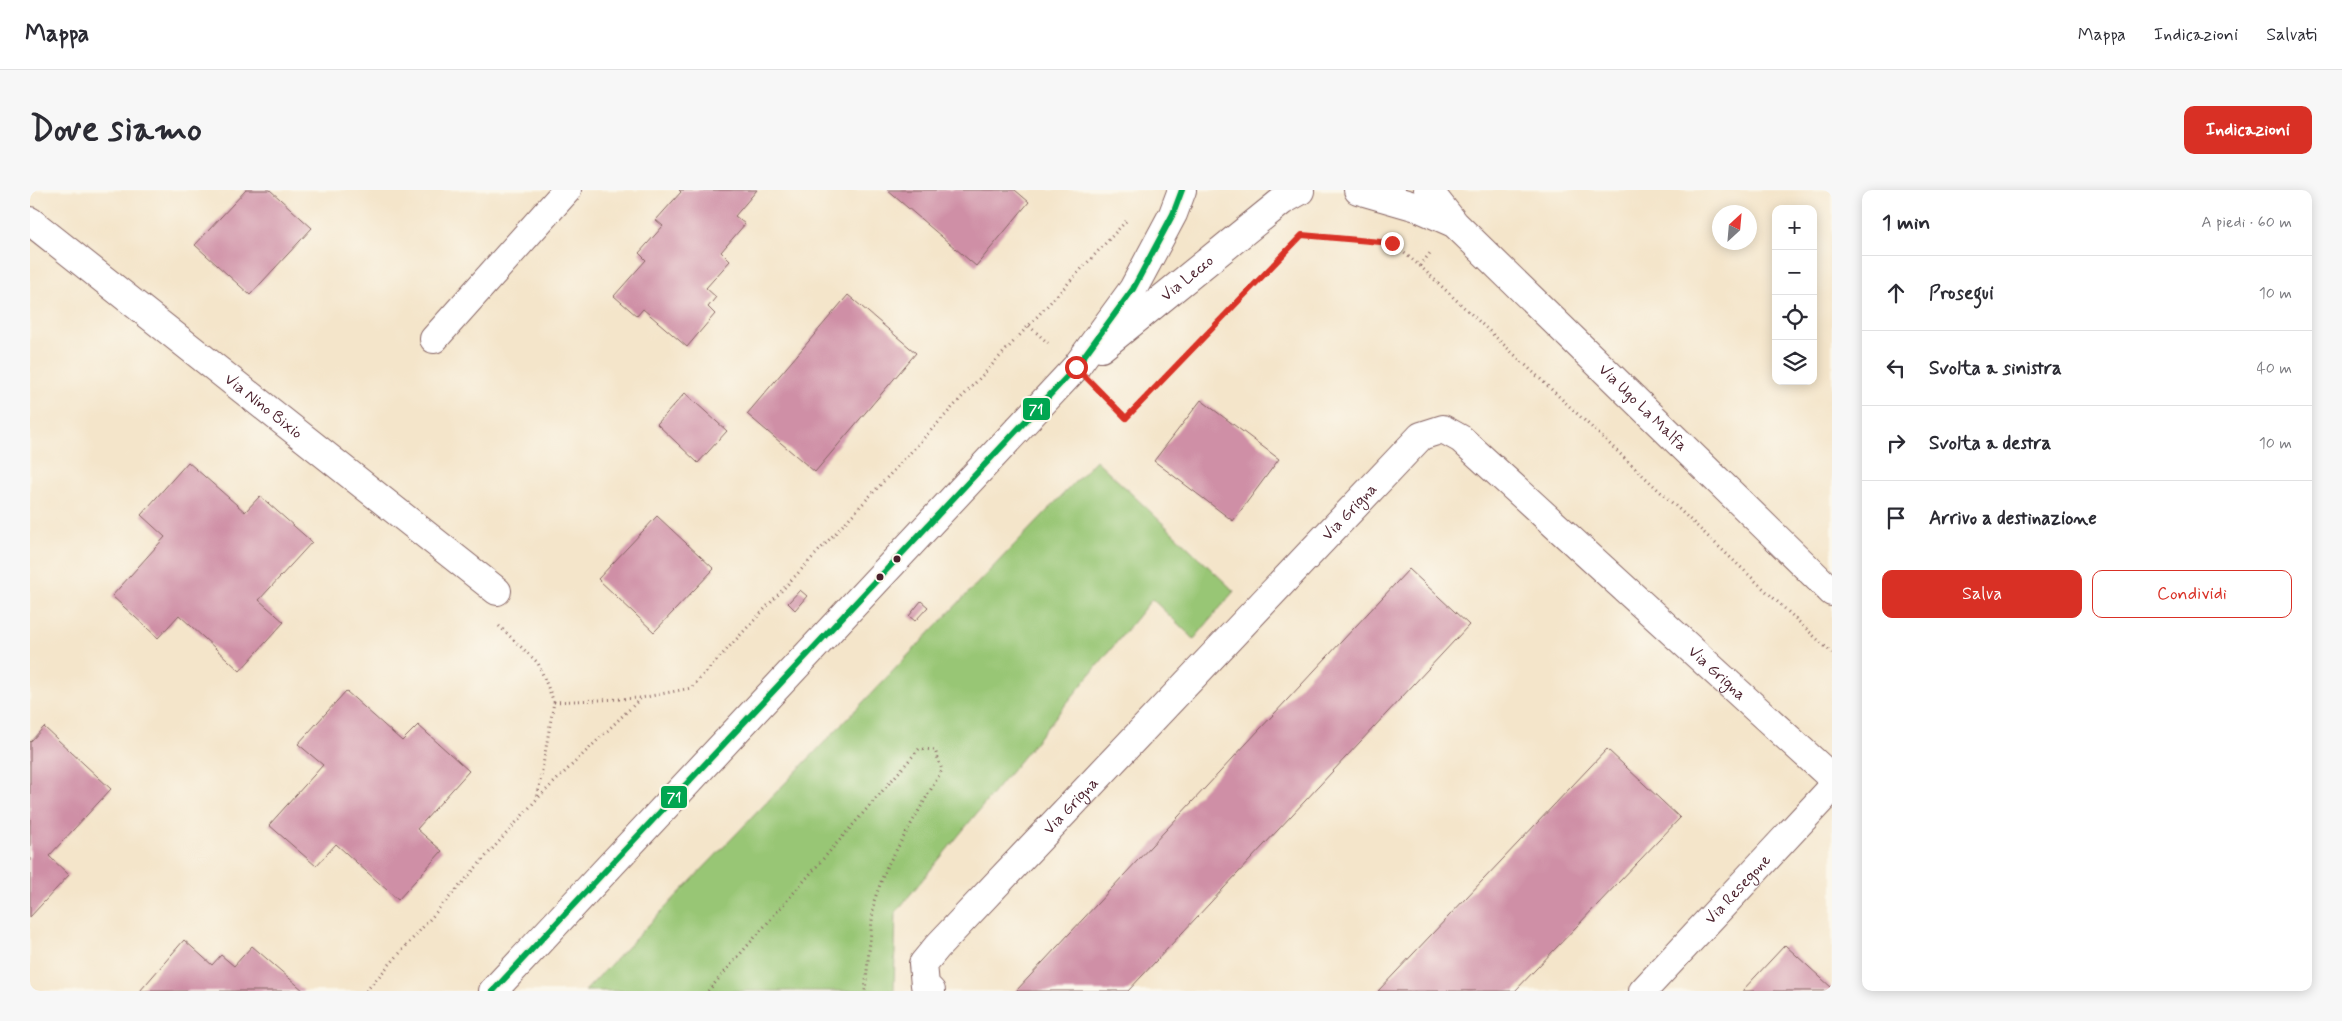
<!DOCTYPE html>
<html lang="it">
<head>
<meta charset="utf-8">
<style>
  body { margin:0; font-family:Mynerve,sans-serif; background:#f7f7f7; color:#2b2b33 }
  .controls { position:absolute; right:15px; top:15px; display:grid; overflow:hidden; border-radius:10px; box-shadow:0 2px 12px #0003 }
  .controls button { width:45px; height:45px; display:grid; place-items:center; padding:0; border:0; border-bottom:1px solid #e1e1e2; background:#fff; color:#2b2b33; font:25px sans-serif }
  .compass { position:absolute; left:1682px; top:15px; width:45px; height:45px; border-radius:50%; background:#fff; box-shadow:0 2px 12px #0003; rotate:26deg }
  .stop { position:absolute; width:15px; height:15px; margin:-11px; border:4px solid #d93025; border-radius:50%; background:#fff }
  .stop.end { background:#d93025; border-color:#fff; box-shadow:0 1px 5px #0008 }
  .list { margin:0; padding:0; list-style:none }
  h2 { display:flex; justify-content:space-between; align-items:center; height:65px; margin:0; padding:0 20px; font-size:21px }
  h2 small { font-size:16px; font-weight:400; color:#7c7c81 }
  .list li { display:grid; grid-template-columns:32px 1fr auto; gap:15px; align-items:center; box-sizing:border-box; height:75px; padding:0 20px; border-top:1px solid #e1e1e2 }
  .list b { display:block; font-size:19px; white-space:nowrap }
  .list em { font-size:16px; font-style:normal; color:#7c7c81 }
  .actions { display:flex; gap:10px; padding:15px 20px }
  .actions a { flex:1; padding:11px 0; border:1px solid #d93025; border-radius:10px; text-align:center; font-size:18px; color:#d93025 }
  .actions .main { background:#d93025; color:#fff }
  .icon { flex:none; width:28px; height:28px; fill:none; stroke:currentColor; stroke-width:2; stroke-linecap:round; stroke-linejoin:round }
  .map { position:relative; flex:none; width:1802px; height:801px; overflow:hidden; border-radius:10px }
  header { display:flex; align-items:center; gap:30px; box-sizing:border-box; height:70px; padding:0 25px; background:#fff; border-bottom:1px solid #e1e1e2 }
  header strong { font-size:24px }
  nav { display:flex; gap:28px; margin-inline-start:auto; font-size:18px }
  .intro { display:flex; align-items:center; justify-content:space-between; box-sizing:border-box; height:120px; padding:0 30px }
  h1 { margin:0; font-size:35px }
  .button { padding:12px 22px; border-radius:10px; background:#d93025; color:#fff; font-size:18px; font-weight:700 }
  main { display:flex; gap:30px; padding:0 30px }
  aside { flex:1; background:#fff; border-radius:10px; box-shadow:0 2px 12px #0003 }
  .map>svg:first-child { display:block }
  .green { fill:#98c675; stroke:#717250 }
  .building { fill:#cf8fa6 }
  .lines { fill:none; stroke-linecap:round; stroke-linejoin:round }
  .minor-casing { stroke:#866463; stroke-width:30 }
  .path { stroke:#866463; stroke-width:3; stroke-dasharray:1 4; stroke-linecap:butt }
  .minor { stroke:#fff; stroke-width:28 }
  .bus-1-casing { stroke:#fbf7ec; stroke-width:10 }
  .bus-1 { stroke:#00a651; stroke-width:6 }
  .route { stroke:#d93025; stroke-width:6 }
  .bus-dot { fill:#4a1f2b; stroke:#fbf7ec; stroke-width:2 }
  .labels { text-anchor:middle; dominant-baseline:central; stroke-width:4; stroke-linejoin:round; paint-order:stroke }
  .street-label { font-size:16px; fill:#4a1f2b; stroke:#fbf7ec }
  .line-badge { stroke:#fbf7ec; stroke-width:2 }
  .badge-label { font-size:14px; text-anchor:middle; font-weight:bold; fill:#fff }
</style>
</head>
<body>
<header>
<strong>Mappa</strong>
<nav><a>Mappa</a><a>Indicazioni</a><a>Salvati</a></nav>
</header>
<div class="intro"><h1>Dove siamo</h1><a class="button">Indicazioni</a></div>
<main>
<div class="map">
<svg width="1802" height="801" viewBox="0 0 1802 801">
  <rect width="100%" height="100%" fill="#fbf7ec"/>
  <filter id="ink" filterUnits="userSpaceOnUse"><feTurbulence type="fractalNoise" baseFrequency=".02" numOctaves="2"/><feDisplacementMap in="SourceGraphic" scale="10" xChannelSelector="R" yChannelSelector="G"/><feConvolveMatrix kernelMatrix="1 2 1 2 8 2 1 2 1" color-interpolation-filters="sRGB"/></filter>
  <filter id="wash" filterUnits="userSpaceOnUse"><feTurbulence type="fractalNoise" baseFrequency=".0096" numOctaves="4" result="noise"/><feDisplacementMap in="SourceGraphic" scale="20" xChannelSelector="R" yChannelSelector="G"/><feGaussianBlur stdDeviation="1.12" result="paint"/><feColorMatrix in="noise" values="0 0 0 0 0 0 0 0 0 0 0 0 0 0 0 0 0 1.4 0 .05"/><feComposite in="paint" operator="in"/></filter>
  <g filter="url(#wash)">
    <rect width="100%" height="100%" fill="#f4e5ca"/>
    <path class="green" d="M1066 270 1204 401 1164 449 1122 409 866 722 864 801H555Z"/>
    <g id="blocks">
      <path class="building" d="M216 0H240L282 38 220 105 165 55Z
        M649 0H727L705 26 715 34 691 62 700 71 676 98 686 107 678 117 685 124 657 157 613 119 607 126 584 106 616 70 609 63 633 36 626 30 651 2Z
        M857 0H985L999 12 946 76Z
        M818 105 886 163 785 282 717 224Z
        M655 203 697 241 668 273 627 234Z
        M1171 210 1249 269 1203 331 1124 271Z
        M158 272 215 322 230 306 282 352 229 410 254 432 210 481 149 425 128 448 82 406 135 347 111 325Z
        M627 326 684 379 624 442 568 389Z
        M1379 379 1439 435 1098 801H986Z
        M770 400 777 406 765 420 758 413Z
        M891 411 898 417 885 431 879 426Z
        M316 501 372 551 388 535 439 581 387 639 412 661 368 710 306 654 286 676 239 635 293 575 268 554Z
        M14 537 81 599 19 666 39 685 0 727V552Z
        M1577 559 1650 628 1485 801H1348Z
        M154 750 182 775 191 765 204 776 222 756 274 801H110Z
        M1755 755 1802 798V801H1712Z"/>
    </g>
  </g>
  <g filter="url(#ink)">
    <use href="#blocks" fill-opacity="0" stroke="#866463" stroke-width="1"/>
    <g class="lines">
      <defs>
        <g id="minor">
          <path d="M1328 0 1387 17 1421 32"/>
          <path id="s1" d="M1398 0 1425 34 1802 402"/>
          <path id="s2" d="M0 31 467 401"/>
          <path d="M404 149 537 0"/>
          <path id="s3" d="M1071 158 1252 11 1270 1"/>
          <path d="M463 801 1046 177 1103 99 1143 24 1152 0"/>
          <path id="s4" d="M901 801 895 795 893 774 907 757 1391 246 1413 239 1431 249 1802 588"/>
          <path id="s5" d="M1613 801 1802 598"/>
        </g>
      </defs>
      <use href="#minor" class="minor-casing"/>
      <path class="path" d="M1390 76 1400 63
        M999 136 1018 153
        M1071 202 1096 227 1272 45 1362 53 1390 76 1802 463
        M469 436 508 473 524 512 507 609
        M524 512 611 508
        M336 801 507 609 611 508 661 498 1098 29
        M678 801 889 559 905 560 912 580 856 678 844 711 835 801"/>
      <use href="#minor" class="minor"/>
      <defs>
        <path id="bus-1" d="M463 801 1046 177 1103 99 1143 24 1152 0"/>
      </defs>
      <use href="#bus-1" class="bus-1-casing"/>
      <use href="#bus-1" class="bus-1"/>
    </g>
  </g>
  <g class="lines" filter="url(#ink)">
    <path class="route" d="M1046 177 1096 228 1272 45 1362 53"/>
  </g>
  <g class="bus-dot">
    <circle cx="867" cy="369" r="4.5"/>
    <circle cx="850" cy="387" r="4.5"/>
  </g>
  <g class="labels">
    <g class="street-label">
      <text stroke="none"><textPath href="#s3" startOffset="111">Via Lecco</textPath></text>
      <text stroke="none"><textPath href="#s2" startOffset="298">Via Nino Bixio</textPath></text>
      <text stroke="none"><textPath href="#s1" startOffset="306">Via Ugo La Malfa</textPath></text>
      <text stroke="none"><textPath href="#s4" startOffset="651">Via Grigna</textPath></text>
      <text stroke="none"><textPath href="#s4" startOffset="1146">Via Grigna</textPath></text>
      <text stroke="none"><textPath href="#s4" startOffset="246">Via Grigna</textPath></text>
      <text stroke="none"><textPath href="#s5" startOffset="139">Via Resegone</textPath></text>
    </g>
  </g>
  <g class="line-badge">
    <rect x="992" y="207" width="29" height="24" rx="5" fill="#00a651"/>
    <rect x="630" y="595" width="28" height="24" rx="5" fill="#00a651"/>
  </g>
  <g class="badge-label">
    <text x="1006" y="224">71</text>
    <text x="644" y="612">71</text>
  </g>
</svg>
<div class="controls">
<button>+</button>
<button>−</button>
<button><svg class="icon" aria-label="locate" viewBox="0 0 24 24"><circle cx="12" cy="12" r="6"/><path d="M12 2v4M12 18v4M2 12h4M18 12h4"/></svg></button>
<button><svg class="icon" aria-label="layers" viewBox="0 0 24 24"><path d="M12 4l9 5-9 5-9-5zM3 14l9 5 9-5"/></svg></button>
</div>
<svg class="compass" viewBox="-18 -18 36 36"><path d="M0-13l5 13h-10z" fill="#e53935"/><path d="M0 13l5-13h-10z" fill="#7c7c81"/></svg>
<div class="stop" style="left:1046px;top:177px"></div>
<div class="stop end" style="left:1362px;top:53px"></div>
</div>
<aside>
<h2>1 min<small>A piedi · 60 m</small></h2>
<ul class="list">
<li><svg class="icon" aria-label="ahead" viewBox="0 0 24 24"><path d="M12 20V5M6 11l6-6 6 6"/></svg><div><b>Prosegui</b></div><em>10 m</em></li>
<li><svg class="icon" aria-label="left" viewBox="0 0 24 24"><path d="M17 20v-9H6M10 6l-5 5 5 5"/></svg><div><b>Svolta a sinistra</b></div><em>40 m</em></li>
<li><svg class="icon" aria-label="right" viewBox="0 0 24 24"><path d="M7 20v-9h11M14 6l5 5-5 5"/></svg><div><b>Svolta a destra</b></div><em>10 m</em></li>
<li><svg class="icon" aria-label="arrive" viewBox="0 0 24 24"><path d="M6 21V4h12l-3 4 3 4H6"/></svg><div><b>Arrivo a destinazione</b></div></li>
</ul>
<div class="actions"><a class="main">Salva</a><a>Condividi</a></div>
</aside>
</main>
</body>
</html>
